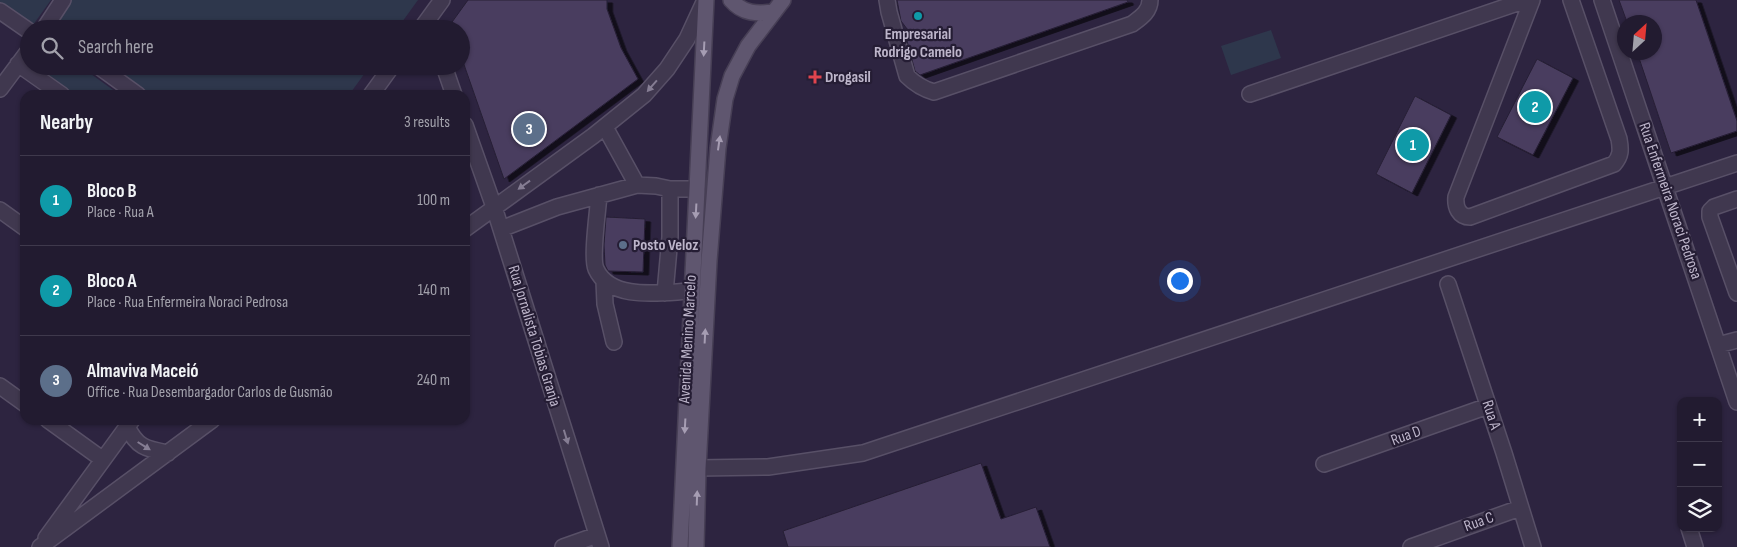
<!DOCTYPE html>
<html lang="en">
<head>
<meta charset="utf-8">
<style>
  body { margin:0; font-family:"Sofia Sans Condensed",sans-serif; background:#2a2438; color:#f1f3f6 }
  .controls { position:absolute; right:15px; bottom:15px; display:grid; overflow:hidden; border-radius:10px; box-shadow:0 1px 4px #0004 }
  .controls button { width:45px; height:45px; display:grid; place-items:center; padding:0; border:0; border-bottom:1px solid #3f394c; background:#221b30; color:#f1f3f6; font:25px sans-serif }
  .compass { position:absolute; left:1617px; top:15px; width:45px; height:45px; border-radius:50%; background:#221b30; box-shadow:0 1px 4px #0004; rotate:26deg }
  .you { position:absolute; left:1179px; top:280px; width:18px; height:18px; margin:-12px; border:4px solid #fff; border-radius:50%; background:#1a73e8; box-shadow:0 0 0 8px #1a73e833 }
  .badge { display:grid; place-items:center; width:32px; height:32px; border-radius:50%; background:#2563eb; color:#fff; font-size:16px; font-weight:700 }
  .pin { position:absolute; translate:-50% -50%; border:2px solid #fff; box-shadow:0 1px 5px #0006 }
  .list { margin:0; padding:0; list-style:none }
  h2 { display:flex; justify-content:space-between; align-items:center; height:65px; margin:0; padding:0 20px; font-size:21px }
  h2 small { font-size:16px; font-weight:400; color:#a2a1ab }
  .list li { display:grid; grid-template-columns:32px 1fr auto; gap:15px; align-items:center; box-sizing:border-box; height:90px; padding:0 20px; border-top:1px solid #3f394c }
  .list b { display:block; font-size:19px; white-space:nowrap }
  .list p { margin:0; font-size:16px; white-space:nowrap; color:#a2a1ab }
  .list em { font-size:16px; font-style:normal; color:#a2a1ab }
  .icon { flex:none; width:28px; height:28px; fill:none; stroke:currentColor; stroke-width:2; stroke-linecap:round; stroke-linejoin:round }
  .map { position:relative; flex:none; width:1737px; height:547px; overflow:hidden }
  .search { position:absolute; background:#221b30; box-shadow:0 1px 4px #0004; left:20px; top:20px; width:450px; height:55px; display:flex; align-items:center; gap:12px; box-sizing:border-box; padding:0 18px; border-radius:28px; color:#a2a1ab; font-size:19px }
  .panel { position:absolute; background:#221b30; box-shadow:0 1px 4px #0004; left:20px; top:90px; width:450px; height:335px; border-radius:15px }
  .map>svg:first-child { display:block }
  .green { fill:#2e374c }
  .building { fill:#493e5e; stroke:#271f36; filter:url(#shadow) }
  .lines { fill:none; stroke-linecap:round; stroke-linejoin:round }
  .minor-casing { stroke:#585067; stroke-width:18 }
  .major-casing { stroke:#473f55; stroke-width:18 }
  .minor { stroke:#40384f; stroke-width:15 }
  .major { stroke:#5f566f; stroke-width:15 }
  .oneway { fill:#a69db3 }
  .oneway2 { fill:#857d93 }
  .culture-dot { fill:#0f9aa8; stroke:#251d34; stroke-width:2 }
  .health-dot { fill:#e0444e; stroke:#251d34; stroke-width:2 }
  .service-dot { fill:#5c6f8a; stroke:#251d34; stroke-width:2 }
  .labels { text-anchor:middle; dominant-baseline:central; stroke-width:4.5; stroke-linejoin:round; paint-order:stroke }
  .poi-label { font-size:16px; font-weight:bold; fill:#bdb5ca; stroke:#251d34; text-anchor:start }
  .street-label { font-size:16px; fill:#bdb5ca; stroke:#251d34 }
</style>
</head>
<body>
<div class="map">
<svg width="1737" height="547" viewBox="0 0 1737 547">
  <defs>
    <filter id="shadow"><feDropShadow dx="5.5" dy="3" stdDeviation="0" flood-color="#0009"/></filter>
  </defs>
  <rect width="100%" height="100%" fill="#2d2440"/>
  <path class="green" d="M0 0H51L33 25 0 2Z
    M67 0H418L397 29H57L50 23Z
    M1271 30 1281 58 1231 75 1221 46Z
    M36 66H80L120 95H75Z
    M108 66H370L349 95H147Z"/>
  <path class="building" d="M468 0H607V9L621 48 638 79 504 179 461 56V29H447Z
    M897 0H1127L1128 2 920 75 915 71 907 41 914 38 901 21Z
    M1619 0H1696L1737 121V131L1671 153 1637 52H1654V22H1627Z
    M1537 59 1573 78 1533 155 1497 137Z
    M1415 96 1451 115 1412 193 1376 174Z
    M606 217 645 219 643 272 608 271 605 265 604 245Z
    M981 463 1001 519 1036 507 1050 547H788L783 531Z"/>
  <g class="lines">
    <defs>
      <path id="minor" d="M887 0 889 12 907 76C916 85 923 89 934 92L1132 24C1140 18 1150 12 1150 0
        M1532 0 1456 197C1455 207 1459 217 1470 217L1614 164C1621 156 1621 150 1619 139L1571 0
        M1602 0 1737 402
        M0 11 29 31
        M44 29 63 0
        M421 29 442 0
        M18 64 62 95
        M98 66 138 95
        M444 66 454 95
        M0 89 29 50
        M1250 94 1526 0
        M371 95 392 66
        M465 125 494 207 601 547
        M605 127 637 185
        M599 195C598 210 591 258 596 269 611 302 663 292 692 291
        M1737 199 1714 207 1710 211V217L1737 293
        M0 210 25 228
        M465 229 593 136 644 95 667 69 687 39 705 0
        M501 229 557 207 637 185 656 186 670 189H697
        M604 281 605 304 614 342
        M1448 284 1504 453 1533 547
        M665 293 670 237V189
        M1718 345 1737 340
        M0 386 25 404
        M48 420 102 459
        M127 426C137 448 147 449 168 453
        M1324 464 1488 406
        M698 468 768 467 863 453 1737 163
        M1689 528 1695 547
        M46 538 132 420
        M40 547 212 420
        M563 547 597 535
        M1411 547 1520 508"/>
      <path id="major" d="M731 0C743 14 757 14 774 12
        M680 547 706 0
        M696 547 698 468 709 261 718 148 725 99 732 76 748 46 783 0"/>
    </defs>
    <use href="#minor" class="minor-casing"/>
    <use href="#major" class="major-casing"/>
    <use href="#minor" class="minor"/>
    <use href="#major" class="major"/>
  </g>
  <defs><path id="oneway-solid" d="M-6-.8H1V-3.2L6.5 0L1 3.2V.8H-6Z" transform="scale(1.25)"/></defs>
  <g class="oneway">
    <use href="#oneway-solid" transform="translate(704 49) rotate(93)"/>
    <use href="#oneway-solid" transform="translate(719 143) rotate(-82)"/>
    <use href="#oneway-solid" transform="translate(696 211) rotate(93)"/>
    <use href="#oneway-solid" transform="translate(705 336) rotate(-87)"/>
    <use href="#oneway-solid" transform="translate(685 426) rotate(93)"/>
    <use href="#oneway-solid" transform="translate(697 498) rotate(-88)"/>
  </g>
  <g class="oneway2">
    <use href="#oneway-solid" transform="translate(652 86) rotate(131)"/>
    <use href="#oneway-solid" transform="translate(524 185) rotate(144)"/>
    <use href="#oneway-solid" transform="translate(566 437) rotate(73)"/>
    <use href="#oneway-solid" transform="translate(144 446) rotate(32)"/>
  </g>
  <circle class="culture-dot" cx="918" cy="16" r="5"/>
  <path class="health-dot" d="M812.5 69.5h5v5h5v5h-5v5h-5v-5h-5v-5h5z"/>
  <circle class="service-dot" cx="623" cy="245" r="5"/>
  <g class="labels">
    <g class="poi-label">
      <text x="918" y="34" text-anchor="middle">Empresarial<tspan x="918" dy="18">Rodrigo Camelo</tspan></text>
      <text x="825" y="77">Drogasil</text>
      <text x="633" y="245">Posto Veloz</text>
    </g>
    <g class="street-label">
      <text transform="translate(1670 201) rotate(71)">Rua Enfermeira Noraci Pedrosa</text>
      <text transform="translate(534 336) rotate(73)">Rua Jornalista Tobias Granja</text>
      <text transform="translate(688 339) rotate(-87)">Avenida Menino Marcelo</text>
      <text transform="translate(1491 415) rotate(72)">Rua A</text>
      <text transform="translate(1406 436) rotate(-20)">Rua D</text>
      <text transform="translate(1479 522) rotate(-20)">Rua C</text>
    </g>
  </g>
</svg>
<div class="controls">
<button>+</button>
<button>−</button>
<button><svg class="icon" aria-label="layers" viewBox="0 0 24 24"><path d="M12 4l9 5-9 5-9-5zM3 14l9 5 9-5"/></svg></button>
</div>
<svg class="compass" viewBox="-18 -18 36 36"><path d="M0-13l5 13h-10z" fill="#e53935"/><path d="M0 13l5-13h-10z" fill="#a2a1ab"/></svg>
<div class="you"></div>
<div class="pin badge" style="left:1413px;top:145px;background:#0f9aa8">1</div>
<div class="pin badge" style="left:1535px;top:107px;background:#0f9aa8">2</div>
<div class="pin badge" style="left:529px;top:129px;background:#5c6f8a">3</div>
<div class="search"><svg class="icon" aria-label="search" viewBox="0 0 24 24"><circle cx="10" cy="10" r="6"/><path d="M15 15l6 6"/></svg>Search here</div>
<section class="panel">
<h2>Nearby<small>3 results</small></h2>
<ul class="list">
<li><span class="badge" style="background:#0f9aa8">1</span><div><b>Bloco B</b><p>Place · Rua A</p></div><em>100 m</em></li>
<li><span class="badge" style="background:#0f9aa8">2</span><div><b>Bloco A</b><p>Place · Rua Enfermeira Noraci Pedrosa</p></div><em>140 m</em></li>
<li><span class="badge" style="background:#5c6f8a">3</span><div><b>Almaviva Maceió</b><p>Office · Rua Desembargador Carlos de Gusmão</p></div><em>240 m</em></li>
</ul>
</section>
</div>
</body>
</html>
